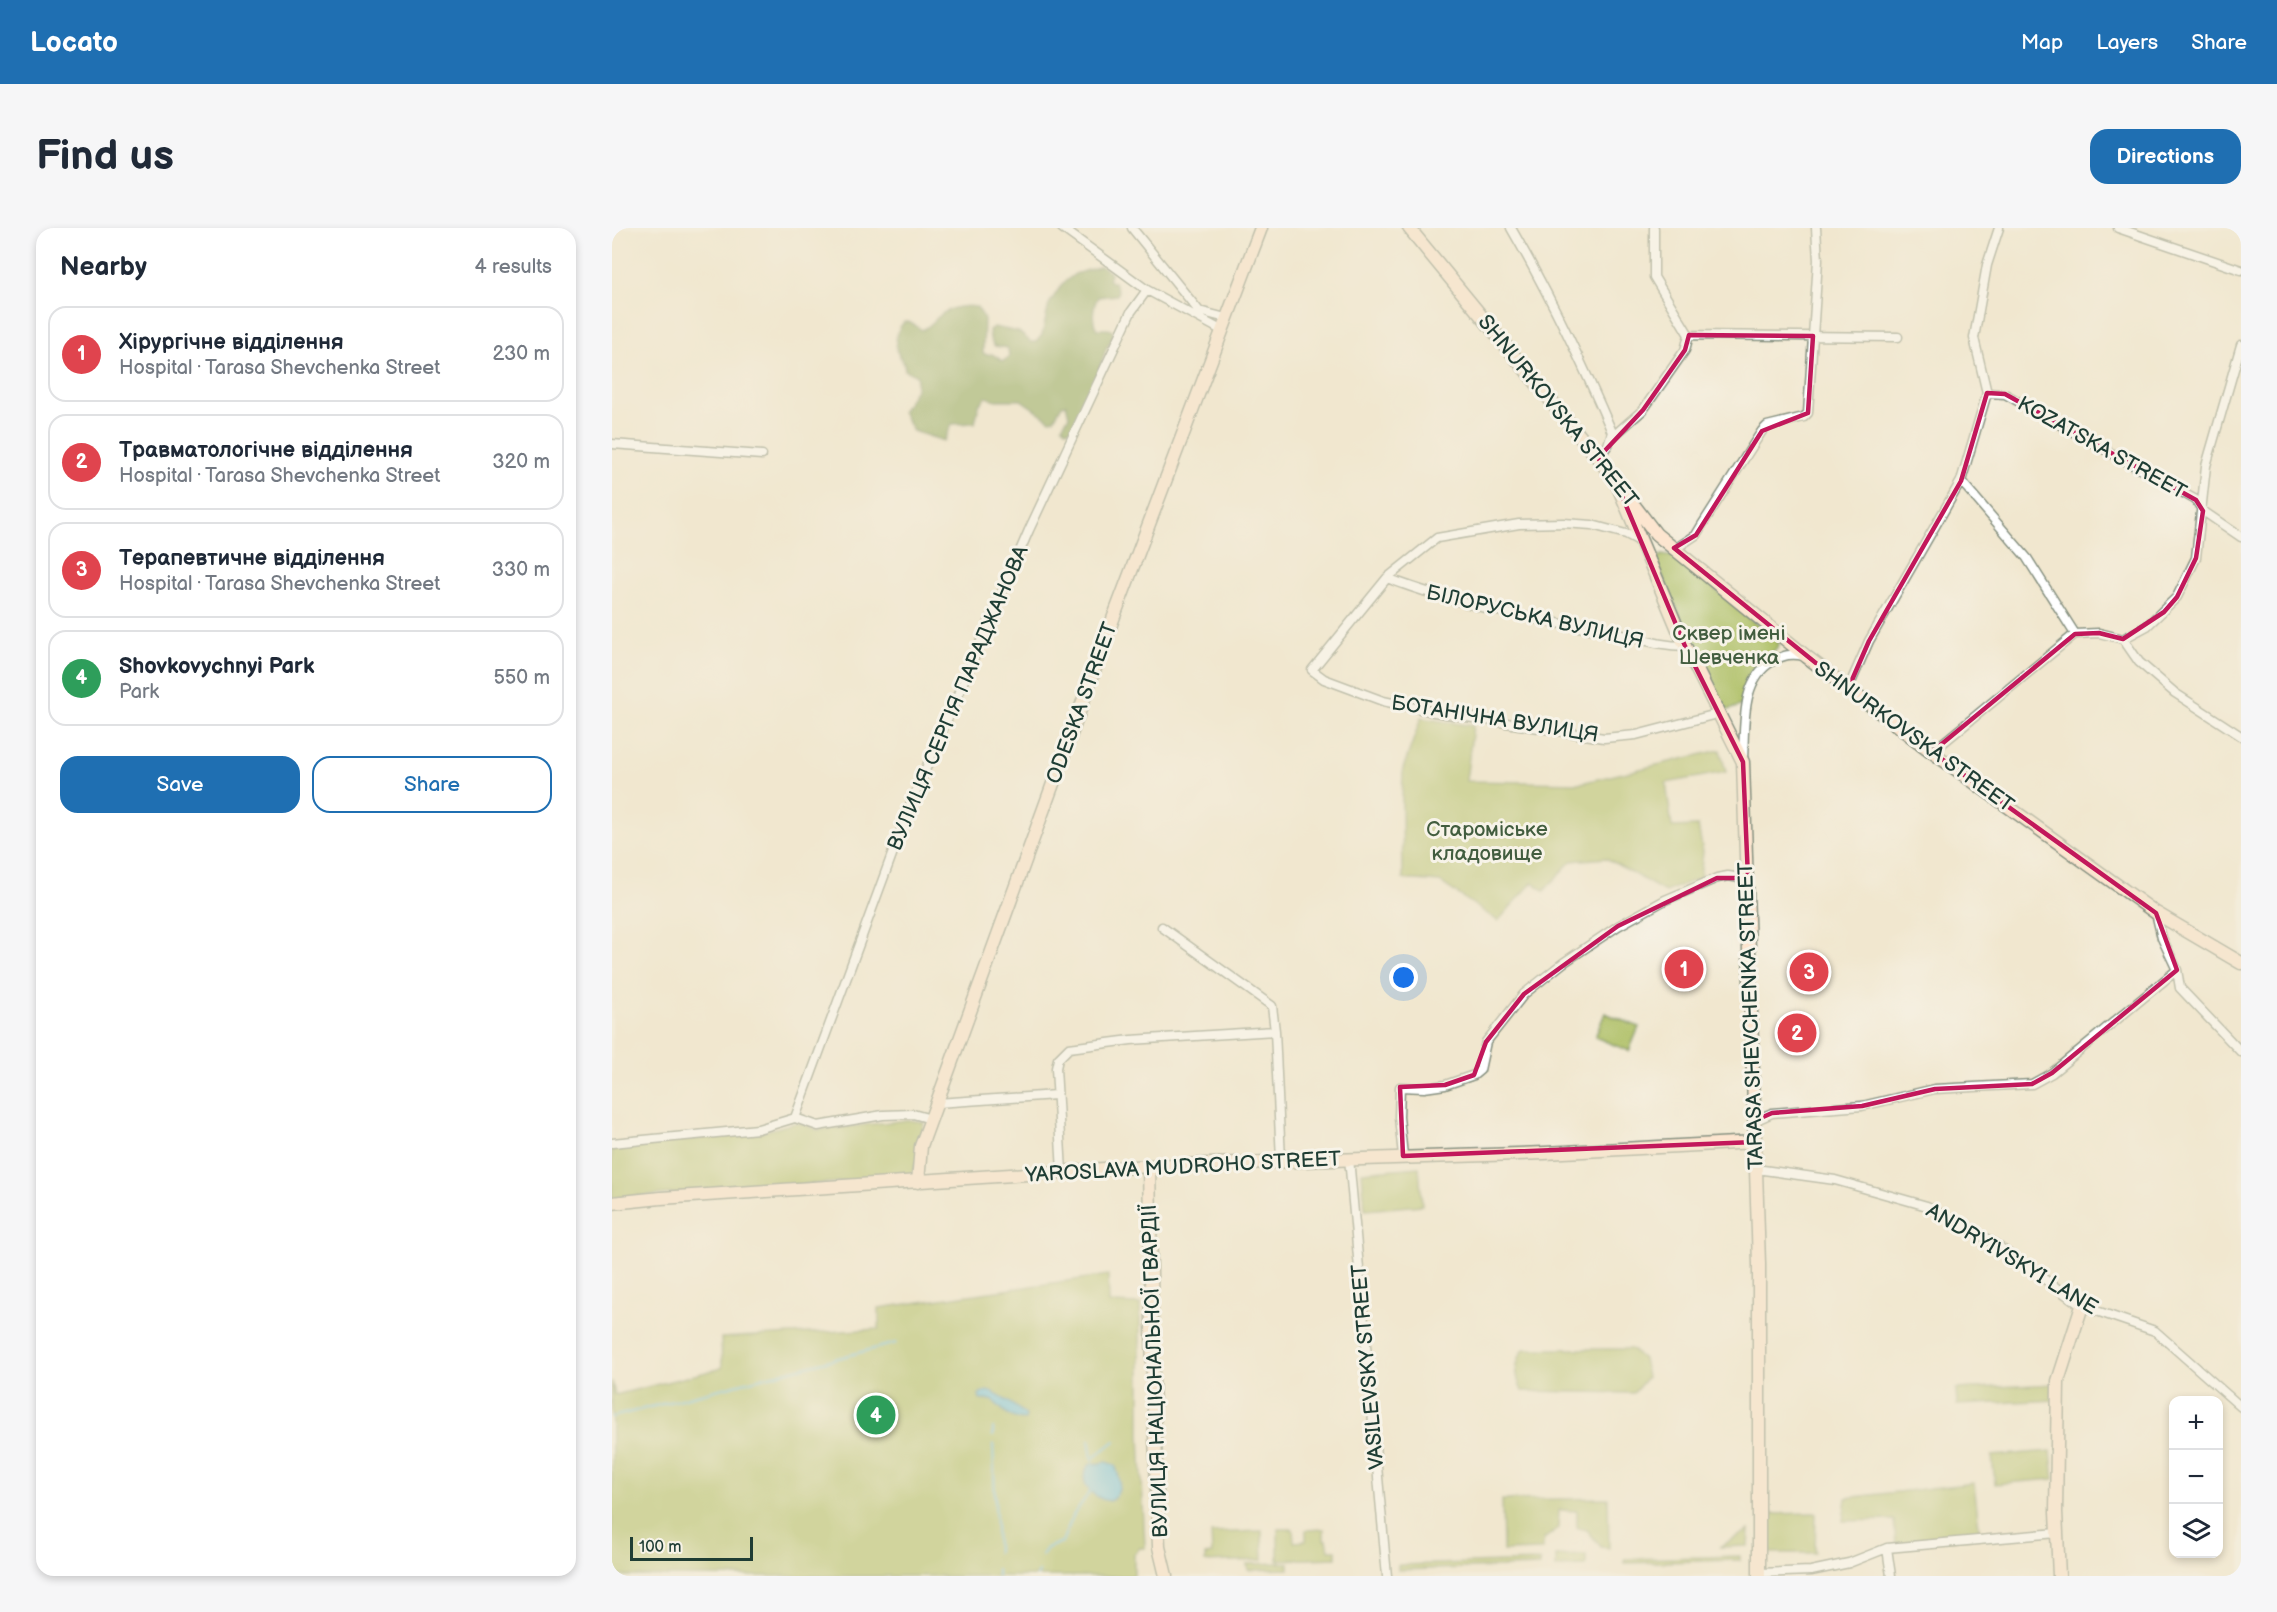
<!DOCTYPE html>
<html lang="en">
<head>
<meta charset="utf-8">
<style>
  body { margin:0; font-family:"Balsamiq Sans",sans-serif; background:#f6f6f7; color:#1f2937 }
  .controls { position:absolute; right:18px; bottom:18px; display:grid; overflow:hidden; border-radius:12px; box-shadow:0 3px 9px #0003 }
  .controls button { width:54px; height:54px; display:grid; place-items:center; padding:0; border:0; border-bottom:2px solid #e0e1e3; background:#fff; color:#1f2937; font:30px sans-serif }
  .scale { position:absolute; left:18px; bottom:15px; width:123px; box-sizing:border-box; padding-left:6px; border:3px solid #1f3d34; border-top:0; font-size:16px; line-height:21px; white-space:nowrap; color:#1f3d34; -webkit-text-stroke:4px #f7f3e8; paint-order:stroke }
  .you { position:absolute; left:792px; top:750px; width:21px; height:21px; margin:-15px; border:4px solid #fff; border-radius:50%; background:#1a73e8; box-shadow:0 0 0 9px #1a73e833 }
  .badge { display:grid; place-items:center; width:39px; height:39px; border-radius:50%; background:#1f6fb2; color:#fff; font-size:20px; font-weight:700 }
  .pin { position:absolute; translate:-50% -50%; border:3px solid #fff; box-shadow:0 2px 6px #0006 }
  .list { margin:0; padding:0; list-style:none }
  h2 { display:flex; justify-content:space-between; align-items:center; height:78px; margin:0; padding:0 24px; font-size:26px }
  h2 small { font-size:20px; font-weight:400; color:#747a83 }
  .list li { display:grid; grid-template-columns:39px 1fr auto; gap:18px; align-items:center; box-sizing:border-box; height:96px; margin:0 12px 12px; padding:0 12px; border:2px solid #e0e1e3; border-radius:18px }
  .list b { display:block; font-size:22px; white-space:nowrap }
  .list p { margin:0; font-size:20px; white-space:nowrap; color:#747a83 }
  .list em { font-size:20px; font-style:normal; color:#747a83 }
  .actions { display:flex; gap:12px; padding:18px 24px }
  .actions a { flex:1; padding:14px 0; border:2px solid #1f6fb2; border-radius:18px; text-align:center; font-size:21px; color:#1f6fb2 }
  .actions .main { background:#1f6fb2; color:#fff }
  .icon { flex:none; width:33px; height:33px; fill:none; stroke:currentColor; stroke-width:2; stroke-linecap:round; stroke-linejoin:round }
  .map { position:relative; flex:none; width:1629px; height:1348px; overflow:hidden; border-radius:18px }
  header { display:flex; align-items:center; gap:36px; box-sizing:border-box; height:84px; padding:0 30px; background:#1f6fb2; color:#fff }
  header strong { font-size:28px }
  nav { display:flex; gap:33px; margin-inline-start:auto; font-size:21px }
  .intro { display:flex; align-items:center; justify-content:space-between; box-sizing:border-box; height:144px; padding:0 36px }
  h1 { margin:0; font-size:42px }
  .button { padding:15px 27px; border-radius:18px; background:#1f6fb2; color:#fff; font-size:21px; font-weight:700 }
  main { display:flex; gap:36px; padding:0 36px }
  aside { flex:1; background:#fff; border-radius:18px; box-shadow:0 3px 9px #0003 }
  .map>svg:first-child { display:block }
  .green { fill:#abbd60; stroke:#657d4a; stroke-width:1.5 }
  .forest { fill:#88a456; stroke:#547045; stroke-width:1.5 }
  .water { fill:#60bdde; stroke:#407d89; stroke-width:1.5 }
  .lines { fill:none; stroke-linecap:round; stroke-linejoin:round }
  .stream { stroke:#60bdde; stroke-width:2 }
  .street-casing { stroke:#889282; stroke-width:11 }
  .secondary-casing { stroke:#889282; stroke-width:15 }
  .street { stroke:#fff; stroke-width:8 }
  .secondary { stroke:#fce5cf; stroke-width:12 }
  .marked { fill:none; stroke:#c2185b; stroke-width:4.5; stroke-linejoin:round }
  .labels { text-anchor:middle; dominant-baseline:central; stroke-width:6; stroke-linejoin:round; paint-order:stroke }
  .street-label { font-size:21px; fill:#1f3d34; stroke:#f7f3e8 }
  .park-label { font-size:21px; fill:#425d3f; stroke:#f7f3e8 }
</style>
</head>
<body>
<header>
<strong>Locato</strong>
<nav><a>Map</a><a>Layers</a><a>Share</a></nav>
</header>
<div class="intro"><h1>Find us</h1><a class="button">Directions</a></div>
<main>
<aside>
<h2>Nearby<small>4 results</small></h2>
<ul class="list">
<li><span class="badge" style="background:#e0444e">1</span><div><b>Хірургічне відділення</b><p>Hospital · Tarasa Shevchenka Street</p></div><em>230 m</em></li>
<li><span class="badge" style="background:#e0444e">2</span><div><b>Травматологічне відділення</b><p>Hospital · Tarasa Shevchenka Street</p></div><em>320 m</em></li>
<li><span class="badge" style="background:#e0444e">3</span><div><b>Терапевтичне відділення</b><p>Hospital · Tarasa Shevchenka Street</p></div><em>330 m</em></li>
<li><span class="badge" style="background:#2e9e5b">4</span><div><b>Shovkovychnyi Park</b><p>Park</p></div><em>550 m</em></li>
</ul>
<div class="actions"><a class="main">Save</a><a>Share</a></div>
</aside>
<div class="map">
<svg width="1629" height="1348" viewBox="0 0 1629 1348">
  <rect width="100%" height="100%" fill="#f7f3e8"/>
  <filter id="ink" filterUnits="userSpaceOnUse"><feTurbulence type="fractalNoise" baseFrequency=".0167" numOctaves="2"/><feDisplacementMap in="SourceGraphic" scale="12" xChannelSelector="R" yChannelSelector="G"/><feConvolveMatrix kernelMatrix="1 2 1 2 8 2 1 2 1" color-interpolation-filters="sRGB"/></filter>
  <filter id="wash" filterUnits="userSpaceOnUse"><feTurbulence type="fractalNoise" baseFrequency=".008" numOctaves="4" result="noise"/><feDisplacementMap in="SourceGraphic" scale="24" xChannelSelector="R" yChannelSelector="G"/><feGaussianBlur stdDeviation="1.35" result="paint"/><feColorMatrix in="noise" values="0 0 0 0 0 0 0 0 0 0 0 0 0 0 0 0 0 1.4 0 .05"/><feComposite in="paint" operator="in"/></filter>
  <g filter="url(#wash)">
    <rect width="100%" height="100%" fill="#f1e7cf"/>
    <path class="green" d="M1050 327 1065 329 1167 415 1166 420 1152 431 1138 446 1131 477 1110 484 1044 333 1046 329Z
      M809 490 861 498 854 553 969 555 1108 522 1114 544 1054 555 1060 599 1086 598 1091 624 1088 650 1053 664 994 630 959 633 932 663 921 654 886 693 828 654 791 651 790 574 791 541Z
      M993 785 1027 799 1017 823 983 809Z
      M296 892 312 894 306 931 299 947 289 950 0 970V919L146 905 182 895H189L206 902Z
      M807 939 810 977 753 982 750 944Z
      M496 1047 497 1075 528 1076V1207L533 1320H528L522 1326V1348H0V1153L3 1167 110 1140 109 1110 267 1101V1080Z
      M912 1121H1019L1031 1131 1035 1149 1022 1165 910 1163C903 1147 902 1135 912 1121Z
      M1443 1156 1444 1172 1345 1177 1344 1161Z
      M1439 1223 1442 1251 1383 1256 1380 1228Z
      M1362 1255 1368 1308 1284 1316 1282 1292 1231 1293 1234 1270Z
      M996 1270 997 1320 989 1319 975 1302 965 1300V1283L947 1282 946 1300 932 1311 930 1322 891 1323 890 1272Z
      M1204 1285 1203 1325H1157L1154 1286Z
      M666 1301H681L682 1314 694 1313V1302L712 1301V1312H715L717 1322H724V1330L666 1332Z
      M1137 1302 1136 1318 1107 1319Z
      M650 1303 651 1332 593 1334V1327L600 1326 599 1305Z
      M974 1327V1338L944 1339V1328Z
      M1128 1328V1332L1013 1335V1331Z
      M928 1333V1338L786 1342V1337Z
      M677 1335V1341L636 1342 635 1336Z"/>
    <path class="forest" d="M489 38 499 45 496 51 499 54H502L506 64 505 67 486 69C481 78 479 92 485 101H497L501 103V109L494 121 483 154 461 200 458 202H454L450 198 457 188 454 176 450 177 442 191 438 192 409 172H384L374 169 367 177 363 195 340 196 332 213 301 203 290 184 304 161 305 148 293 142C293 133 287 130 285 123 282 112 284 103 292 94H297L310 102C317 99 320 95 325 90 336 79 350 77 365 79L372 90 371 125 375 127 380 126 391 133 397 129 396 120 382 118 378 111 377 102 382 99 407 104 419 114H424L430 107 437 76 450 56 463 46Z"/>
    <path class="water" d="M375 1163C384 1164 407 1181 414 1187L413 1192C399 1192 390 1181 380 1172H368L367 1166Z
      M494 1234 503 1237C508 1249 512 1265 498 1273 481 1271 464 1254 477 1237Z"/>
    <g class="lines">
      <path class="stream" d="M0 1189 284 1115
        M381 1200V1208
        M477 1212 481 1236
        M381 1216 385 1324
        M480 1231 503 1213
        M430 1327 435 1320 450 1314 462 1286 479 1262
        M385 1341V1348
        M425 1348 427 1344"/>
    </g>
  </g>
  <g filter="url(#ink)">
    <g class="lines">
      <defs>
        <path id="street" d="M450 0 535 62 609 102
          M520 0 587 83 614 90
          M899 0C937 66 970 134 1000 204L996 217 986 230
          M1042 0V49L1077 107
          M1506 0 1629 42
          M1375 165 1393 166 1584 272 1591 283 1629 309
          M999 210 1031 182 1073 122 1077 107 1286 109
          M0 216 150 227
          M1349 253 1415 330 1463 406 1487 405 1511 411 1527 434 1563 465 1629 508
          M1029 314 1014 306 980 297 951 295 907 296 825 310 775 350 700 442 712 451 771 473 822 484 992 510 1024 507 1105 486
          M1066 324V319L1084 307 1090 297 1150 203 1155 198 1192 189 1196 185 1206 32 1204 0
          M775 350C847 378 926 392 1001 405 1027 410 1046 418 1073 418
          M1511 411 1535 398 1565 369 1584 330 1594 238 1629 117
          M1236 461 1257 413 1349 253 1375 165 1362 110 1375 37 1387 0
          M1320 524 1463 406
          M1131 531C1133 499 1128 451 1161 433 1172 427 1179 425 1192 428
          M1544 685 1550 710 1565 742 1568 760 1629 824
          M550 699 660 778 663 803
          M325 875 444 867
          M183 890 299 575 417 302 519 84 535 62
          M1142 893 1160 885 1250 878 1323 861 1420 856 1440 845 1565 742
          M0 915 146 901 183 890 206 898 271 887 301 886 319 891
          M791 928 787 889 788 859 812 860 833 857 862 847 868 842 874 814 912 766 951 735 1006 698 1053 672 1105 650 1116 648 1136 651
          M737 930 775 1348
          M1144 941 1223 952 1315 978 1379 1013 1470 1078 1543 1103 1629 1179
          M450 944 444 840 446 831 457 820 519 812 663 803 669 932
          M1275 1320 1445 1305
          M1147 1345 1199 1343 1237 1335 1275 1320 1279 1348"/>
        <path id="secondary" d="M797 0 986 230 1044 306 1195 429 1320 524 1544 685 1629 735
          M1005 256 1073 418 1131 534 1147 1036V1348
          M537 938 541 1151 547 1319 554 1348
          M306 954 309 918 501 391 649 0
          M0 975 49 970 537 938 933 925 1143 914
          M1447 1348 1444 1284 1446 1153 1470 1078"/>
      </defs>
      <use href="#street" class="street-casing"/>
      <use href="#secondary" class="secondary-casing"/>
      <use href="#street" class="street"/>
      <use href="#secondary" class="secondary"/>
    </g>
  </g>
  <path d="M0 0H1629V1348H0ZM1077 107 1201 108 1196 185 1150 203 1084 307 1062 320 1236 461 1257 413 1349 253 1375 165 1393 166 1584 272 1591 283 1584 330 1565 369 1552 384 1511 411 1487 405 1463 406 1320 524 1544 685 1565 742 1440 845 1420 856 1323 861 1250 878 1160 885 1142 893 1143 914 791 928 788 859 833 857 862 847 874 814 912 766 1006 698 1105 650H1136L1131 534 1073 418 1005 256 986 230 1031 182 1073 122Z" fill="#f1e7cf" fill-opacity=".55" fill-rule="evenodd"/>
  <path class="marked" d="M1077 107 1201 108 1196 185 1150 203 1084 307 1062 320 1236 461 1257 413 1349 253 1375 165 1393 166 1584 272 1591 283 1584 330 1565 369 1552 384 1511 411 1487 405 1463 406 1320 524 1544 685 1565 742 1440 845 1420 856 1323 861 1250 878 1160 885 1142 893 1143 914 791 928 788 859 833 857 862 847 874 814 912 766 1006 698 1105 650H1136L1131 534 1073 418 1005 256 986 230 1031 182 1073 122Z"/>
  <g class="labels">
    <g class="street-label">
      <text transform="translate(946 183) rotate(51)">SHNURKOVSKA STREET</text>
      <text transform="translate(1490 220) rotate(29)">KOZATSKA STREET</text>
      <text transform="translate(923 389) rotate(13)">БІЛОРУСЬКА ВУЛИЦЯ</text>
      <text transform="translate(346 470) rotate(-67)">ВУЛИЦЯ СЕРГІЯ ПАРАДЖАНОВА</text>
      <text transform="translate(470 475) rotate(-70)">ODESKA STREET</text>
      <text transform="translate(883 491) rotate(9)">БОТАНІЧНА ВУЛИЦЯ</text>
      <text transform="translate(1302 509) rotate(36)">SHNURKOVSKA STREET</text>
      <text transform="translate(1139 788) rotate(-92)">TARASA SHEVCHENKA STREET</text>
      <text transform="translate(571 939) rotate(-3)">YAROSLAVA MUDROHO STREET</text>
      <text transform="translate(1400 1031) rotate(31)">ANDRYIVSKYI LANE</text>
      <text transform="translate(756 1139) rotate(-95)">VASILEVSKY STREET</text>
      <text transform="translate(543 1143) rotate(-92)">ВУЛИЦЯ НАЦІОНАЛЬНОЇ ГВАРДІЇ</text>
    </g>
    <g class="park-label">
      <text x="1117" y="405">Сквер імені<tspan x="1117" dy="24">Шевченка</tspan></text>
      <text x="875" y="601">Староміське<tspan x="875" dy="24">кладовище</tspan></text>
    </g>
  </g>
</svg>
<div class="controls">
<button>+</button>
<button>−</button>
<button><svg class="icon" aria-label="layers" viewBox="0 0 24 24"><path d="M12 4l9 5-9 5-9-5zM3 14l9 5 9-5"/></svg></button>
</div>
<div class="scale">100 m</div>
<div class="you"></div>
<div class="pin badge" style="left:1072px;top:741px;background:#e0444e">1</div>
<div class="pin badge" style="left:1185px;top:805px;background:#e0444e">2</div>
<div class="pin badge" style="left:1197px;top:744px;background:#e0444e">3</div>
<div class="pin badge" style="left:264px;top:1187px;background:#2e9e5b">4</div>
</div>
</main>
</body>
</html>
